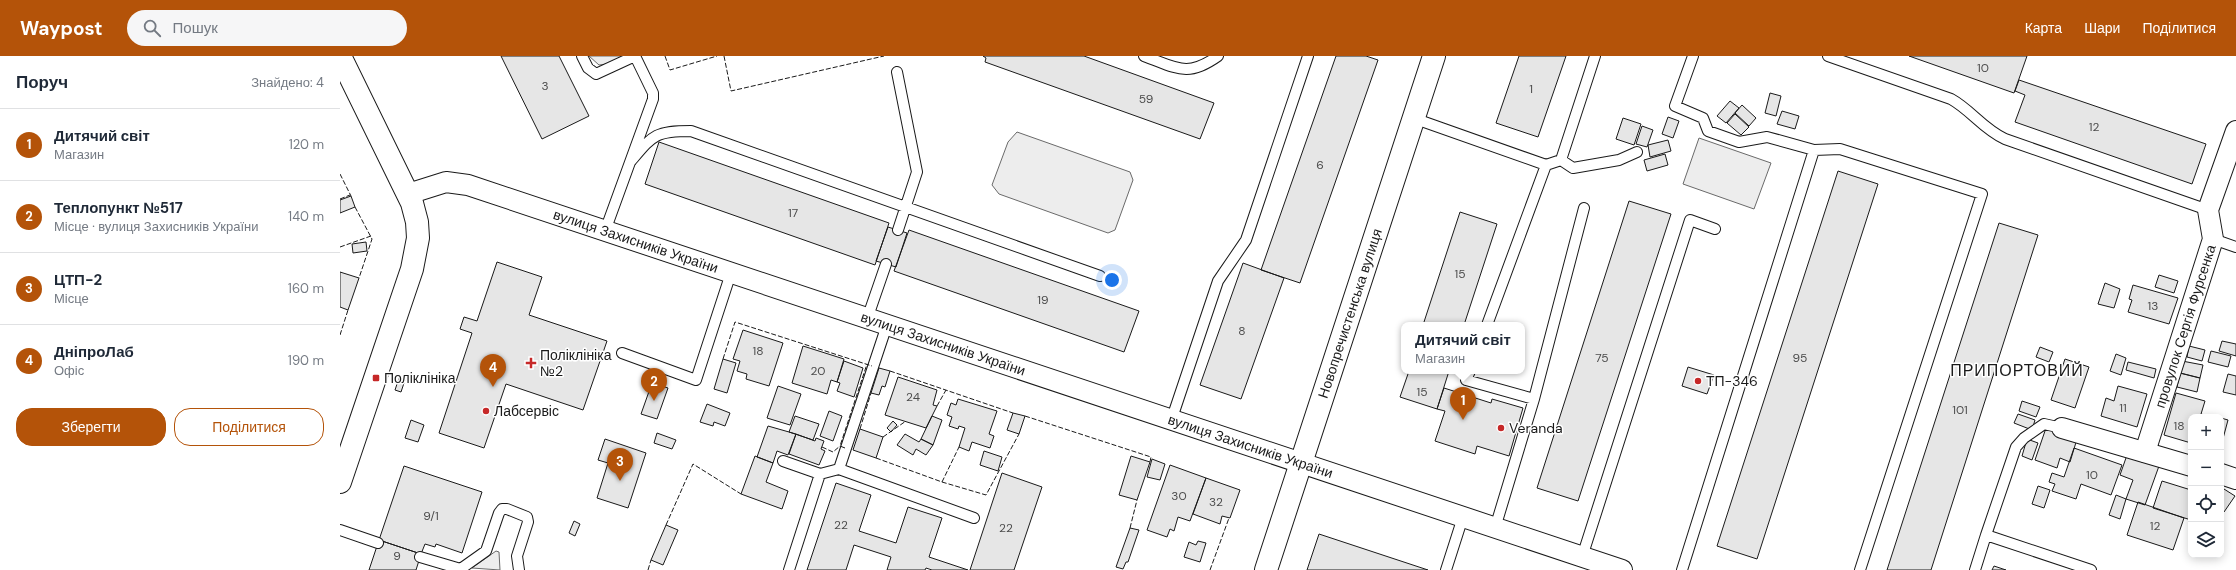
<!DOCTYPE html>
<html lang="uk">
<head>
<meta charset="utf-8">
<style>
  body { margin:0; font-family:"DM Sans",sans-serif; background:#f6f6f7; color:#1f2937 }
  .controls { position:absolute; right:12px; bottom:12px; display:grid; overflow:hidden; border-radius:8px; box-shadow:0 2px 10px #0003 }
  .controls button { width:36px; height:36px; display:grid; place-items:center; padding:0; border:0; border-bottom:1px solid #e0e1e3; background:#fff; color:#1f2937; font:20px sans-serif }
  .you { position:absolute; left:772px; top:224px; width:14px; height:14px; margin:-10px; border:3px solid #fff; border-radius:50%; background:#1a73e8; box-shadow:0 0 0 6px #1a73e833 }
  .badge { display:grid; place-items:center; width:26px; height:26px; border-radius:50%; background:#b45309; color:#fff; font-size:13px; font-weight:700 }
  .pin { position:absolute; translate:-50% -33px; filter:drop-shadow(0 1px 2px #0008) }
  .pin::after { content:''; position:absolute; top:21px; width:14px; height:12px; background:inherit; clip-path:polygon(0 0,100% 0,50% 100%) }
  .popup { position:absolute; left:1061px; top:266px; width:124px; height:52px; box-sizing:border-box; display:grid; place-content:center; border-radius:8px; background:#fff; filter:drop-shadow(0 1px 3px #0005); font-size:13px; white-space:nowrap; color:#747a83 }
  .popup b { font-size:15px; color:#1f2937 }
  .popup::after { content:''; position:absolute; left:50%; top:100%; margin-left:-8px; border:8px solid transparent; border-top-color:#fff }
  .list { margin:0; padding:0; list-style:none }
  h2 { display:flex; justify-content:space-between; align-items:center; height:52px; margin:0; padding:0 16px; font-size:17px }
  h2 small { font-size:13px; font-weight:400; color:#747a83 }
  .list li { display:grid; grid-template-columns:26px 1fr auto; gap:12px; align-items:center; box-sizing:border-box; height:72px; padding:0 16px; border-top:1px solid #e0e1e3 }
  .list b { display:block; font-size:15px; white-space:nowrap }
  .list p { margin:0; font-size:13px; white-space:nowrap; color:#747a83 }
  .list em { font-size:13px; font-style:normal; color:#747a83 }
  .actions { display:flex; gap:8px; padding:12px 16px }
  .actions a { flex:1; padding:9px 0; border:1px solid #b45309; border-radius:16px; text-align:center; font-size:14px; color:#b45309 }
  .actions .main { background:#b45309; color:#fff }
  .icon { flex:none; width:22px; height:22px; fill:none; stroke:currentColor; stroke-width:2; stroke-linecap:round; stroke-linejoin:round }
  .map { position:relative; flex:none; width:1896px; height:514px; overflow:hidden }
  header { display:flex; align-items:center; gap:24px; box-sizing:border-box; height:56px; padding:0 20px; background:#b45309; color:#fff }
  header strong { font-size:19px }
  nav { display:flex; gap:22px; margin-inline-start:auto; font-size:14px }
  .search { width:280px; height:36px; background:#f6f6f7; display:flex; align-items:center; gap:10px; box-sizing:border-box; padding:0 14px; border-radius:22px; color:#747a83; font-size:15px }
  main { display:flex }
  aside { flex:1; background:#fff }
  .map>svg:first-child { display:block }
  .green { fill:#ededed; stroke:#6a6a6a }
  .building { fill:#e6e6e6; stroke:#1a1a1a }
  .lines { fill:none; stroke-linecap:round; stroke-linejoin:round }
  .lane-casing { stroke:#1a1a1a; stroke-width:12 }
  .street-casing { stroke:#1a1a1a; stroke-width:22 }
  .secondary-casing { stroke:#1a1a1a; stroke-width:24 }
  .lane { stroke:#fff; stroke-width:10 }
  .street { stroke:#fff; stroke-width:20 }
  .secondary { stroke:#fff; stroke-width:22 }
  .fence { stroke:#1a1a1a; stroke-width:1; stroke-dasharray:5 2; stroke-linecap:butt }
  .poi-dot { fill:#c62828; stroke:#fff; stroke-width:1.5 }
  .labels { text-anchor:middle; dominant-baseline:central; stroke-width:3; stroke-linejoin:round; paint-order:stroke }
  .number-label { font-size:12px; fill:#4d4d4d }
  .street-label { font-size:14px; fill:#1a1a1a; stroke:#fff }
  .poi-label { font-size:14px; fill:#1a1a1a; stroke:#fff; text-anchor:start }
  .quarter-label { font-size:16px; letter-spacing:1px; fill:#1a1a1a; stroke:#fff }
</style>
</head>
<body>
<header>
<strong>Waypost</strong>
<div class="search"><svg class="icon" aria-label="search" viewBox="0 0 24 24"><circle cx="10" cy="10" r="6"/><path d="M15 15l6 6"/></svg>Пошук</div>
<nav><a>Карта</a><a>Шари</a><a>Поділитися</a></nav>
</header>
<main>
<aside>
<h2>Поруч<small>Знайдено: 4</small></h2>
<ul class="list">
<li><span class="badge">1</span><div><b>Дитячий світ</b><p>Магазин</p></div><em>120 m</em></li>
<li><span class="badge">2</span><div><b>Теплопункт №517</b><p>Місце · вулиця Захисників України</p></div><em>140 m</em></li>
<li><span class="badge">3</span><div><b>ЦТП-2</b><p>Місце</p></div><em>160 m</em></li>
<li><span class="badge">4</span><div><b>ДніпроЛаб</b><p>Офіс</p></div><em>190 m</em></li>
</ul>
<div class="actions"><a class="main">Зберегти</a><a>Поділитися</a></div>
</aside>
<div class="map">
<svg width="1896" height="514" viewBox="0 0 1896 514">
  <rect width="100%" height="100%" fill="#fff"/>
  <path class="green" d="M249 0H283L267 8 259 9Z
    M677 76 790 116 793 124 775 174 768 177 659 138 652 129 668 86Z
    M1359 82 1431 107 1414 153 1343 128Z
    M156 495 159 496 160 514 132 512Z"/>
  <path class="building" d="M161 0H219L249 60 202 83Z
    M643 0H744L874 47 860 83 645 6 646 2Z
    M996 0H1026L1038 4 960 227 921 214Z
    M1179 0H1226L1198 81 1156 67Z
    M1569 0H1687L1674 37Z
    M1679 24 1866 88 1852 128 1675 66 1685 39 1675 35Z
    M1430 37 1441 40 1436 60 1425 57Z
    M1390 45 1399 52 1386 67 1377 60Z
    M1402 49 1416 62 1409 70 1395 57Z
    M1442 55 1459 60 1455 73 1437 68Z
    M1395 58 1409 71 1401 79 1387 67Z
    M1328 61 1339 65 1333 82 1322 78Z
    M1283 62 1301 68 1294 89 1276 83Z
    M1302 70 1313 74 1307 91 1296 88Z
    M1328 84 1331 95 1310 101 1308 89Z
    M319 86 549 167 535 209 305 128Z
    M1325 98 1328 109 1307 115 1304 104Z
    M1498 115 1538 128 1417 503 1377 490Z
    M11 140 15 151 0 157V144Z
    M1289 145 1331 158 1238 445 1197 432Z
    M1120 156 1157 168 1124 269H1083Z
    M1659 167 1698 179 1591 514H1547Z
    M548 171 567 177 556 211 536 205Z
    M569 174 799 255 784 296 554 215Z
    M26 186 27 195 13 197 12 188Z
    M157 206 202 221 189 259 267 285 243 354 166 328 144 392 99 377 132 277 120 273 124 261 137 265Z
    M903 207 944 222 901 343 860 329Z
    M0 216 19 222 8 254 0 251Z
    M1819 219 1838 225 1834 237 1815 231Z
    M1765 227 1780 233 1774 252 1758 248Z
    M1793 229 1838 242 1829 268 1788 256 1792 244 1789 243Z
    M403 274 443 287 429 330 406 323 407 318 397 315 400 305 393 303Z
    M1882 285 1896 288V300L1879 295Z
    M463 290 504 303 497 326 491 324 487 338 452 327Z
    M1849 290 1865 294 1862 305 1847 301Z
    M1700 291 1713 296 1709 306 1696 301Z
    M1871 295 1891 300 1888 311 1868 306Z
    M1776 298 1786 302 1781 319 1770 315Z
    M383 303 396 307 387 337 374 333Z
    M1725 303 1749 311 1735 352 1711 344Z
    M504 305 523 312 514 341 497 335 500 327 497 326Z
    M1842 305 1863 309 1860 322 1840 317Z
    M1788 306 1816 313 1814 322 1786 314Z
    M1348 311 1374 319 1367 338 1342 330Z
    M539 312 550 315 545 331 542 330 539 339 531 337Z
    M1069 315H1109L1097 353 1060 341Z
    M1840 317 1860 322 1857 336 1837 331Z
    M1888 318 1896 320V339L1883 336Z
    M558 321 597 334 593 349 597 350 586 372 545 359Z
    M59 322 65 324 61 336 55 334Z
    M312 327 328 332 317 363 301 358Z
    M438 330 461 338 450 369 427 362Z
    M1778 330 1807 338 1797 371 1761 360 1766 342 1774 345Z
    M1104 332 1151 347 1152 343 1183 352 1169 400 1137 390 1135 398 1095 385 1105 355 1097 353Z
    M1836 337 1865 345 1861 358 1871 361H1851V387L1824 379Z
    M618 343 657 355 649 378 654 380 650 392 632 386 629 395 619 391 625 372 619 370 618 373 609 370 612 361 607 359 611 347 616 349Z
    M1682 345 1700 351 1696 361 1679 355Z
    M367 348 390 357 385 370 374 366 373 370 360 366Z
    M489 355 502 360 493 385 480 380Z
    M673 357 685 360 679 378 667 374Z
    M1678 358 1695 364 1692 374 1674 367Z
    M455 360 479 368 473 384 449 376Z
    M592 360 602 364 593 389 581 383Z
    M1881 362 1888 364 1881 390Z
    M71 364 84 369 78 386 65 382Z
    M553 365 557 369 551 376 547 372Z
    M428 370 456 378 448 399 437 395 433 407 417 401Z
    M1706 372 1737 383 1730 406 1720 402 1717 412 1695 404Z
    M520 373 543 381 536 402 513 394Z
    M317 377 336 384 332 393 314 387Z
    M456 378 475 385 476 382 484 385 481 393 485 395 479 409 449 398Z
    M565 378 579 386 581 383 593 389 586 399 576 393 573 399 557 389Z
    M265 383 306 397 288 452 257 442 268 407 258 404Z
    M1687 383 1698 387 1692 404 1682 400Z
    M1734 392 1782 409 1771 439 1741 428 1736 443 1712 435 1715 428 1709 426 1712 417 1724 421Z
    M644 395 662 401 658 415 640 409Z
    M1787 399 1819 410 1805 449 1786 443 1793 424 1780 419Z
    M415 400 433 407 426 426 448 435 442 453 401 438Z
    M791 400 810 406 797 444 779 439Z
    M812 403 825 408 820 424 807 421Z
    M830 409 866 422 850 465 838 461 834 475 830 473 827 481 807 474Z
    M64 410 142 436 122 497 96 488 95 491 85 488 81 498 39 484Z
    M662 417 702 431 674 514H630Z
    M866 422 900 434 890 462 882 460 880 468 853 458Z
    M1822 425 1851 434V464L1813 452Z
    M496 427 531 439 519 475 556 487 568 451 602 462 589 501 628 514H592L586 512 585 514H547L551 501 514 489 506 514H467Z
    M1698 430 1710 434 1704 452 1692 448Z
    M1884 433 1895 440 1884 456 1881 454V438Z
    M1776 439 1786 443 1780 463 1769 459Z
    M1798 446 1844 462 1833 494 1787 479Z
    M234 465 240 468 235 480 229 477Z
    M326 469 338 474 323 509 311 504Z
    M790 472 799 474 788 506H786L783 513 776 511Z
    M979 478 1088 514H967Z
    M39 484 81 498 76 514H29Z
    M858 485 866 487 860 506 844 501 849 486 856 489Z
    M1654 510 1666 514H1652Z"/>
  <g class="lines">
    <defs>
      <path id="lane" d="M242 0 248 12 256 18 295 0
        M804 0C837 12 847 22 878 0
        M1353 0 1335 50 1363 62 1368 75 1399 86 1427 81 1474 94 1500 93 1642 138 1520 514
        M1488 0 1611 43C1631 54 1643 73 1665 83L1868 154
        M557 16 577 116 558 174
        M1073 62 1206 109 1147 269
        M1221 104 1233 112 1279 104 1297 96
        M291 105C313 79 315 75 351 75L760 220
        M1206 109 1221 104 1255 0
        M265 175 313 43V37L295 0
        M1873 183 1896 191
        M527 263 546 208
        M282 297 356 324 391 217
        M1130 315 1126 324 1194 343
        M831 365 878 225 906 184 968 0
        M443 405 480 418
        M499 413 634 462
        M1155 472 1194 343 1244 152
        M0 474 38 487
        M1646 479 1676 391 1684 382 1704 368 1722 372
        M80 501 124 514
        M1242 501 1350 164 1375 173
        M122 512 146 495 159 457 162 453H167L187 461 188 466 177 500 179 514
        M449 514 480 418 499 413 547 269
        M1106 514 1123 461
        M1342 514 1474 94
        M1635 514 1646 479 1751 514"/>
      <g id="street">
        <path id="s1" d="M68 138 106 126 128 129 1282 514"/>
        <path d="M1722 372 1851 410"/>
        <path id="s2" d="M1805 396 1873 183 1868 154 1896 75"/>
        <path d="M1881 418 1896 423"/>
      </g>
      <g id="secondary">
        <path d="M0 426 72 213 78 182 77 166 72 147 0 0"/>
        <path id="s3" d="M926 514 1094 0"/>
      </g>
    </defs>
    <use href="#lane" class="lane-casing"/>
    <use href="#street" class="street-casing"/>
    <use href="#secondary" class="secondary-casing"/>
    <use href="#lane" class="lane"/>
    <use href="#street" class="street"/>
    <use href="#secondary" class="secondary"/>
    <path class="fence" d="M325 0 330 14 377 0
      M384 0 391 35 544 0
      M0 118 11 140
      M0 143 10 139
      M15 151 32 183 19 222
      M0 191 31 180
      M0 279 8 254
      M383 303 395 266 532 310
      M550 315 673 357
      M597 350 606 334
      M685 360 811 401 810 406
      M520 373 531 337
      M543 381 566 365
      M482 391 493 396 500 390
      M505 392 500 390 527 308
      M536 402 602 426 646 439 679 378
      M602 426 619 391
      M326 469 353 408 401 438
      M790 472 797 444
      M308 514 311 504
      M870 514 889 462"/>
  </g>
  <g class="poi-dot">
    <path d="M189 301h4v4h4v4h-4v4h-4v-4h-4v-4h4z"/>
    <rect x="32" y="318" width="8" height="8" rx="2"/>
    <circle cx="1358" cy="325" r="4"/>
    <circle cx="146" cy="355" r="4"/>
    <circle cx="1161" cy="372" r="4"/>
  </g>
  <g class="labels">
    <g class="number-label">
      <text x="1643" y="12">10</text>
      <text x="205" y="30">3</text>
      <text x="1191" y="33">1</text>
      <text x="806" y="43">59</text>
      <text x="1754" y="71">12</text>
      <text x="980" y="109">6</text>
      <text x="453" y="157">17</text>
      <text x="1120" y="218">15</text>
      <text x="703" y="244">19</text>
      <text x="1813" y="250">13</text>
      <text x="902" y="275">8</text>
      <text x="418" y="295">18</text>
      <text x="1262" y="302">75</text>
      <text x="1460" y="302">95</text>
      <text x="478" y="315">20</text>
      <text x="1082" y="336">15</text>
      <text x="573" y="341">24</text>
      <text x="1783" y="352">11</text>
      <text x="1620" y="354">101</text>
      <text x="1839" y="370">18</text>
      <text x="1752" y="419">10</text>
      <text x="839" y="440">30</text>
      <text x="876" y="446">32</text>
      <text x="91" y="460">9/1</text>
      <text x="501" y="469">22</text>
      <text x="1815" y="470">12</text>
      <text x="666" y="472">22</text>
      <text x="57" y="500">9</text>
    </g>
    <g class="street-label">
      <text stroke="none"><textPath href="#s1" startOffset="239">вулиця Захисників України</textPath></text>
      <text stroke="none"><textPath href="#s3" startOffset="270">Новопречистенська вулиця</textPath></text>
      <text stroke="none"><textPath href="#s2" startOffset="132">провулок Сергія Фурсенка</textPath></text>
      <text stroke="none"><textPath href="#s1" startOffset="563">вулиця Захисників України</textPath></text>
      <text stroke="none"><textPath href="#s1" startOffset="887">вулиця Захисників України</textPath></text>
    </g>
    <g class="poi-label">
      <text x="200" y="299">Поліклініка<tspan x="200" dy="16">№2</tspan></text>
      <text x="44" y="322">Поліклініка</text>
      <text x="1366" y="325">ТП-346</text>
      <text x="154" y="355">Лабсервіс</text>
      <text x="1169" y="372">Veranda</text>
    </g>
    <g class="quarter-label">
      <text x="1677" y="314">ПРИПОРТОВИЙ</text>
    </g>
  </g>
</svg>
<div class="controls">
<button>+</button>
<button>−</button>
<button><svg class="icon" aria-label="locate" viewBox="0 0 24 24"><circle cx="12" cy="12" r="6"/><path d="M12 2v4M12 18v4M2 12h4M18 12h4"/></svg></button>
<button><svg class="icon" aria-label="layers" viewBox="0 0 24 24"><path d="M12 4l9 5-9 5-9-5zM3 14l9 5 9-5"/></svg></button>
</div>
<div class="you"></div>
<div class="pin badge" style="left:1123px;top:364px">1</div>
<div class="popup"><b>Дитячий світ</b>Магазин</div>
<div class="pin badge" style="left:314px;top:345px">2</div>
<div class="pin badge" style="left:280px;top:425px">3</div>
<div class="pin badge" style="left:153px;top:331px">4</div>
</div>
</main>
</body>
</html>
